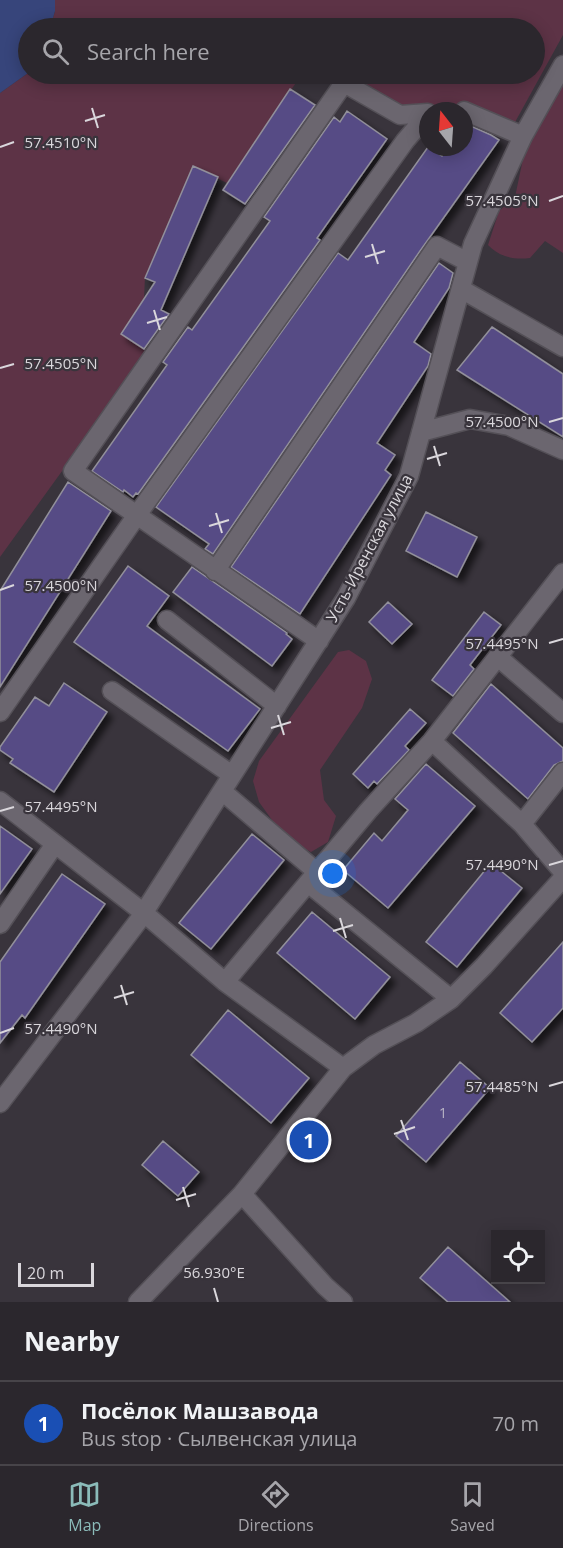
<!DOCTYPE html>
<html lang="en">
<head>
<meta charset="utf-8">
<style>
  body { margin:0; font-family:"Open Sans",sans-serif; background:#373339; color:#f1f3f6 }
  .controls { position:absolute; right:18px; bottom:18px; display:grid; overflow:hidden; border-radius:0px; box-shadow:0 3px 15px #0003 }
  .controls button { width:54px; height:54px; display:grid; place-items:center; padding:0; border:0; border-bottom:2px solid #474449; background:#2b272d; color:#f1f3f6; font:30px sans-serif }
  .compass { position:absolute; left:419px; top:102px; width:54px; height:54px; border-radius:50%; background:#2b272d; box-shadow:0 3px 15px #0003; rotate:343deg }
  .scale { position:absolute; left:18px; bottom:15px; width:76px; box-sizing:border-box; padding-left:6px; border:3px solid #dad7dc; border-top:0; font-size:16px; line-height:21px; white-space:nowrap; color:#dad7dc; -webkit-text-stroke:4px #39343c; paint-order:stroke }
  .you { position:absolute; left:333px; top:874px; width:21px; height:21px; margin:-15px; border:4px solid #fff; border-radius:50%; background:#1a73e8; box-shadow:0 0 0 9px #1a73e833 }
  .badge { display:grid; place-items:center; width:39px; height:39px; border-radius:50%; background:#8bbbb9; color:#fff; font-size:20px; font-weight:700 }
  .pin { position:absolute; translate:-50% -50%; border:3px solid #fff; box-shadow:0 2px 6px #0006 }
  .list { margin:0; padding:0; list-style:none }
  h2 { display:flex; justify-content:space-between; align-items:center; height:78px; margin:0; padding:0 24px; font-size:26px }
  h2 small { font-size:20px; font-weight:400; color:#a6a5aa }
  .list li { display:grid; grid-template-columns:39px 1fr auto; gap:18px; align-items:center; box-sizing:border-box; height:84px; padding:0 24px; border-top:2px solid #474449 }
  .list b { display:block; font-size:22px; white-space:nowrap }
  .list p { margin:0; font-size:20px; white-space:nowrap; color:#a6a5aa }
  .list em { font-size:20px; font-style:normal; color:#a6a5aa }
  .icon { flex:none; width:33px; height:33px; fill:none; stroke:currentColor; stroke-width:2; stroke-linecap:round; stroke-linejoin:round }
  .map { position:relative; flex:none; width:563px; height:1302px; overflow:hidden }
  .search { position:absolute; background:#2b272d; box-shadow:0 3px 15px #0003; left:18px; right:18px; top:18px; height:66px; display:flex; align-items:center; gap:15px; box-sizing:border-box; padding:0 21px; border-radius:33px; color:#a6a5aa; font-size:22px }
  .sheet { height:162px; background:#2b272d }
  nav { display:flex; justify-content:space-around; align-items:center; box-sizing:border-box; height:84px; border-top:2px solid #474449; background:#2b272d; font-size:16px; color:#a6a5aa }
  nav a { display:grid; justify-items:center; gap:3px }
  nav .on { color:#8bbbb9 }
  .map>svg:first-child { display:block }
  .green { fill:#5d3346 }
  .water { fill:#37457b }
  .building { fill:#574c85; stroke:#92909b; stroke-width:1.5; filter:url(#shadow) }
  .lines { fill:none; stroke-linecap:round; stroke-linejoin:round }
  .minor-casing { stroke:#545057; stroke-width:21 }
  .minor { stroke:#6b666f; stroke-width:18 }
  .ticks { fill:none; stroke:#dad7dc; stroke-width:2 }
  .labels { text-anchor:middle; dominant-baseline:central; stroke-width:4.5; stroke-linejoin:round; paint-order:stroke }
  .number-label { font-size:14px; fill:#b9b4c6 }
  .street-label { font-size:16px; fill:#dad7dc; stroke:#39343c }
  .ticks-label { font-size:15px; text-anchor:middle; fill:#dad7dc; stroke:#39343c; stroke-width:4.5; stroke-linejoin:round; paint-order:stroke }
</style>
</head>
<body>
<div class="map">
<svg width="563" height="1302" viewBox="0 0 563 1302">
  <defs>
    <filter id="shadow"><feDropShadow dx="5.5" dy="5.5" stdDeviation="3" flood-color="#0009"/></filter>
  </defs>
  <rect width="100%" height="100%" fill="#39343c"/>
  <path class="green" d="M55 0H563V35L514 124 473 105 404 108 341 74H534V28H50L55 11Z
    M28 73 302 74 227 183 193 167 145 277 144 299 121 334 148 352 0 557V93Z
    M563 77V253L545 241 530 258C513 260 500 257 488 245L499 211 515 197 528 135Z
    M349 650 366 661 372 679 362 708 320 770 324 800 336 816 328 842 311 852 285 838 259 802 253 781 259 761 338 652Z"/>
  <path class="water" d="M0 0H55V11L50 28H28V73L0 93Z"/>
  <path class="building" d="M290 89 315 105 245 204 223 190Z
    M347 111 387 139 317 238 320 240 138 494 136 493 133 497 124 490 123 492 92 471 167 365 163 362 188 327 192 330 270 221 264 217 334 117 340 122Z
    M464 123 491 135 499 140 420 251 213 554 205 549 209 544 156 507 338 253 348 260 428 147 442 156 449 147H464Z
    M193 166 218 177 161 310 169 314 144 349 121 334 155 282 145 278Z
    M439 263 453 273 449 288 414 342 431 354 428 366 377 443 395 455 385 470 391 475 300 614 231 567Z
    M492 327 563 374V437L457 370Z
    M68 482 111 511 0 687V591Z
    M426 512 477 537 457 577 406 551Z
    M128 566 169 596 147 626 260 709 228 751 74 642Z
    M192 567 287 633 286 634 292 639 272 666 173 592Z
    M388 602 412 624 392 644 369 622Z
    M484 612 501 625 470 665 474 669 453 696 432 680Z
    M64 683 107 712 54 792 10 763 13 759 0 750V747L35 697 49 706Z
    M491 684 563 748V761L554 765 528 799 453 733Z
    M410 709 426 723 405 746 409 750 377 784 374 781 368 788 353 774Z
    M426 764 475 806 388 908 343 870 374 833 382 841 408 810 395 799Z
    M0 826 32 849 0 894Z
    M252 834 284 860 211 949 179 923Z
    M491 863 522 888 457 967 426 942Z
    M62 874 105 904 25 1018 22 1015 0 1043V962Z
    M312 912 390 977 355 1019 277 953Z
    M563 942V1008L532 1042 500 1013Z
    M228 1010 309 1078 271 1123 191 1055Z
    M460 1062 490 1088 426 1162 396 1136Z
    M163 1141 199 1172 178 1196 142 1165Z
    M448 1247 510 1302H448L420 1278Z"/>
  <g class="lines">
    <defs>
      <path id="minor" d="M464 111 523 136
        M461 289 563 347
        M421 432 470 419 509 426 563 450
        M215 571 437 246 468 262
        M167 620 277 706
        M319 641 73 471 344 83 400 115 428 113
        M498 657 563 713
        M112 691 232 775
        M0 712 137 515 405 141 428 114
        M432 741 522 824 563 872
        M222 791 317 872
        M0 801 144 913 225 982 343 1068
        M522 824 563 772
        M308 883 451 999
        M0 924 55 844
        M225 982 368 811 432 741 563 573
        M0 1103 139 920 346 598 409 476 473 244 523 136 563 65
        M242 1194 325 1286 343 1302
        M138 1302 242 1194 343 1068 374 1045 416 1023 451 999 484 966 563 878"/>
    </defs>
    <use href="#minor" class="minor-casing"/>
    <use href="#minor" class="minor"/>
  </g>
  <path class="ticks" d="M92 108 98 128M85 121 105 115M0 147 14 142M549 201 563 196M372 244 378 264M365 257 385 251M154 310 160 330M147 323 167 317M0 368 14 364M549 422 563 418M434 446 440 466M427 459 447 453M216 513 222 533M209 526 229 520M0 590 14 585M549 643 563 639M278 715 284 735M271 728 291 722M0 811 14 807M549 865 563 861M340 918 346 938M333 931 353 925M121 985 127 1005M114 998 134 992M0 1033 14 1028M549 1086 563 1082M401 1120 408 1140M394 1134 415 1127M183 1187 189 1207M176 1200 196 1194M214 1288 218 1302"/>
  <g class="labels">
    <g class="number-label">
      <text x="443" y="1112">1</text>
    </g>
    <g class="street-label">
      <text transform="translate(369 548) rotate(-62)">Усть-Иренская улица</text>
    </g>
  </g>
  <g class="ticks-label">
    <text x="61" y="148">57.4510°N</text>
    <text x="502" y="206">57.4505°N</text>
    <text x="61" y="369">57.4505°N</text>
    <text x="502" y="427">57.4500°N</text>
    <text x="61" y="591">57.4500°N</text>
    <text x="502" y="649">57.4495°N</text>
    <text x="61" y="812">57.4495°N</text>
    <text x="502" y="870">57.4490°N</text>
    <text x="61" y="1034">57.4490°N</text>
    <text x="502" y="1092">57.4485°N</text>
    <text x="214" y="1278">56.930°E</text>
  </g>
</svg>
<div class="controls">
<button><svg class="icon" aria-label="locate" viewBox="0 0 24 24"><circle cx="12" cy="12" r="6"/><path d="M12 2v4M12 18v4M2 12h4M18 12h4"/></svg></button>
</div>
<svg class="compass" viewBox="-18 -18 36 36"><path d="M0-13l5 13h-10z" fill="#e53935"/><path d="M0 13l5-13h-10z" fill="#a6a5aa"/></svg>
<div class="scale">20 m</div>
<div class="you"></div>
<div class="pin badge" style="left:309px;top:1140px;background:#1a4fb4">1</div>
<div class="search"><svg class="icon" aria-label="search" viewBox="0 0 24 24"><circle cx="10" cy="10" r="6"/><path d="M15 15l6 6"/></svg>Search here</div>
</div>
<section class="sheet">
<h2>Nearby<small></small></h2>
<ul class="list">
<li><span class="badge" style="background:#1a4fb4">1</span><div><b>Посёлок Машзавода</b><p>Bus stop · Сылвенская улица</p></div><em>70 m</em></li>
</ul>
</section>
<nav>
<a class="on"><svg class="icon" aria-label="map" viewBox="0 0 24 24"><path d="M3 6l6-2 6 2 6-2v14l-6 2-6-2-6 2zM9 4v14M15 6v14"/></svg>Map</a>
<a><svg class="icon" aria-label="directions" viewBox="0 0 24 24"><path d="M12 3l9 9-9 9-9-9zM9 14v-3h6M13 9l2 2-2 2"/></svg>Directions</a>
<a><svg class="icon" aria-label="saved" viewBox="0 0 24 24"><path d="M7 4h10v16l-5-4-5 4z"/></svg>Saved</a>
</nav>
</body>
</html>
